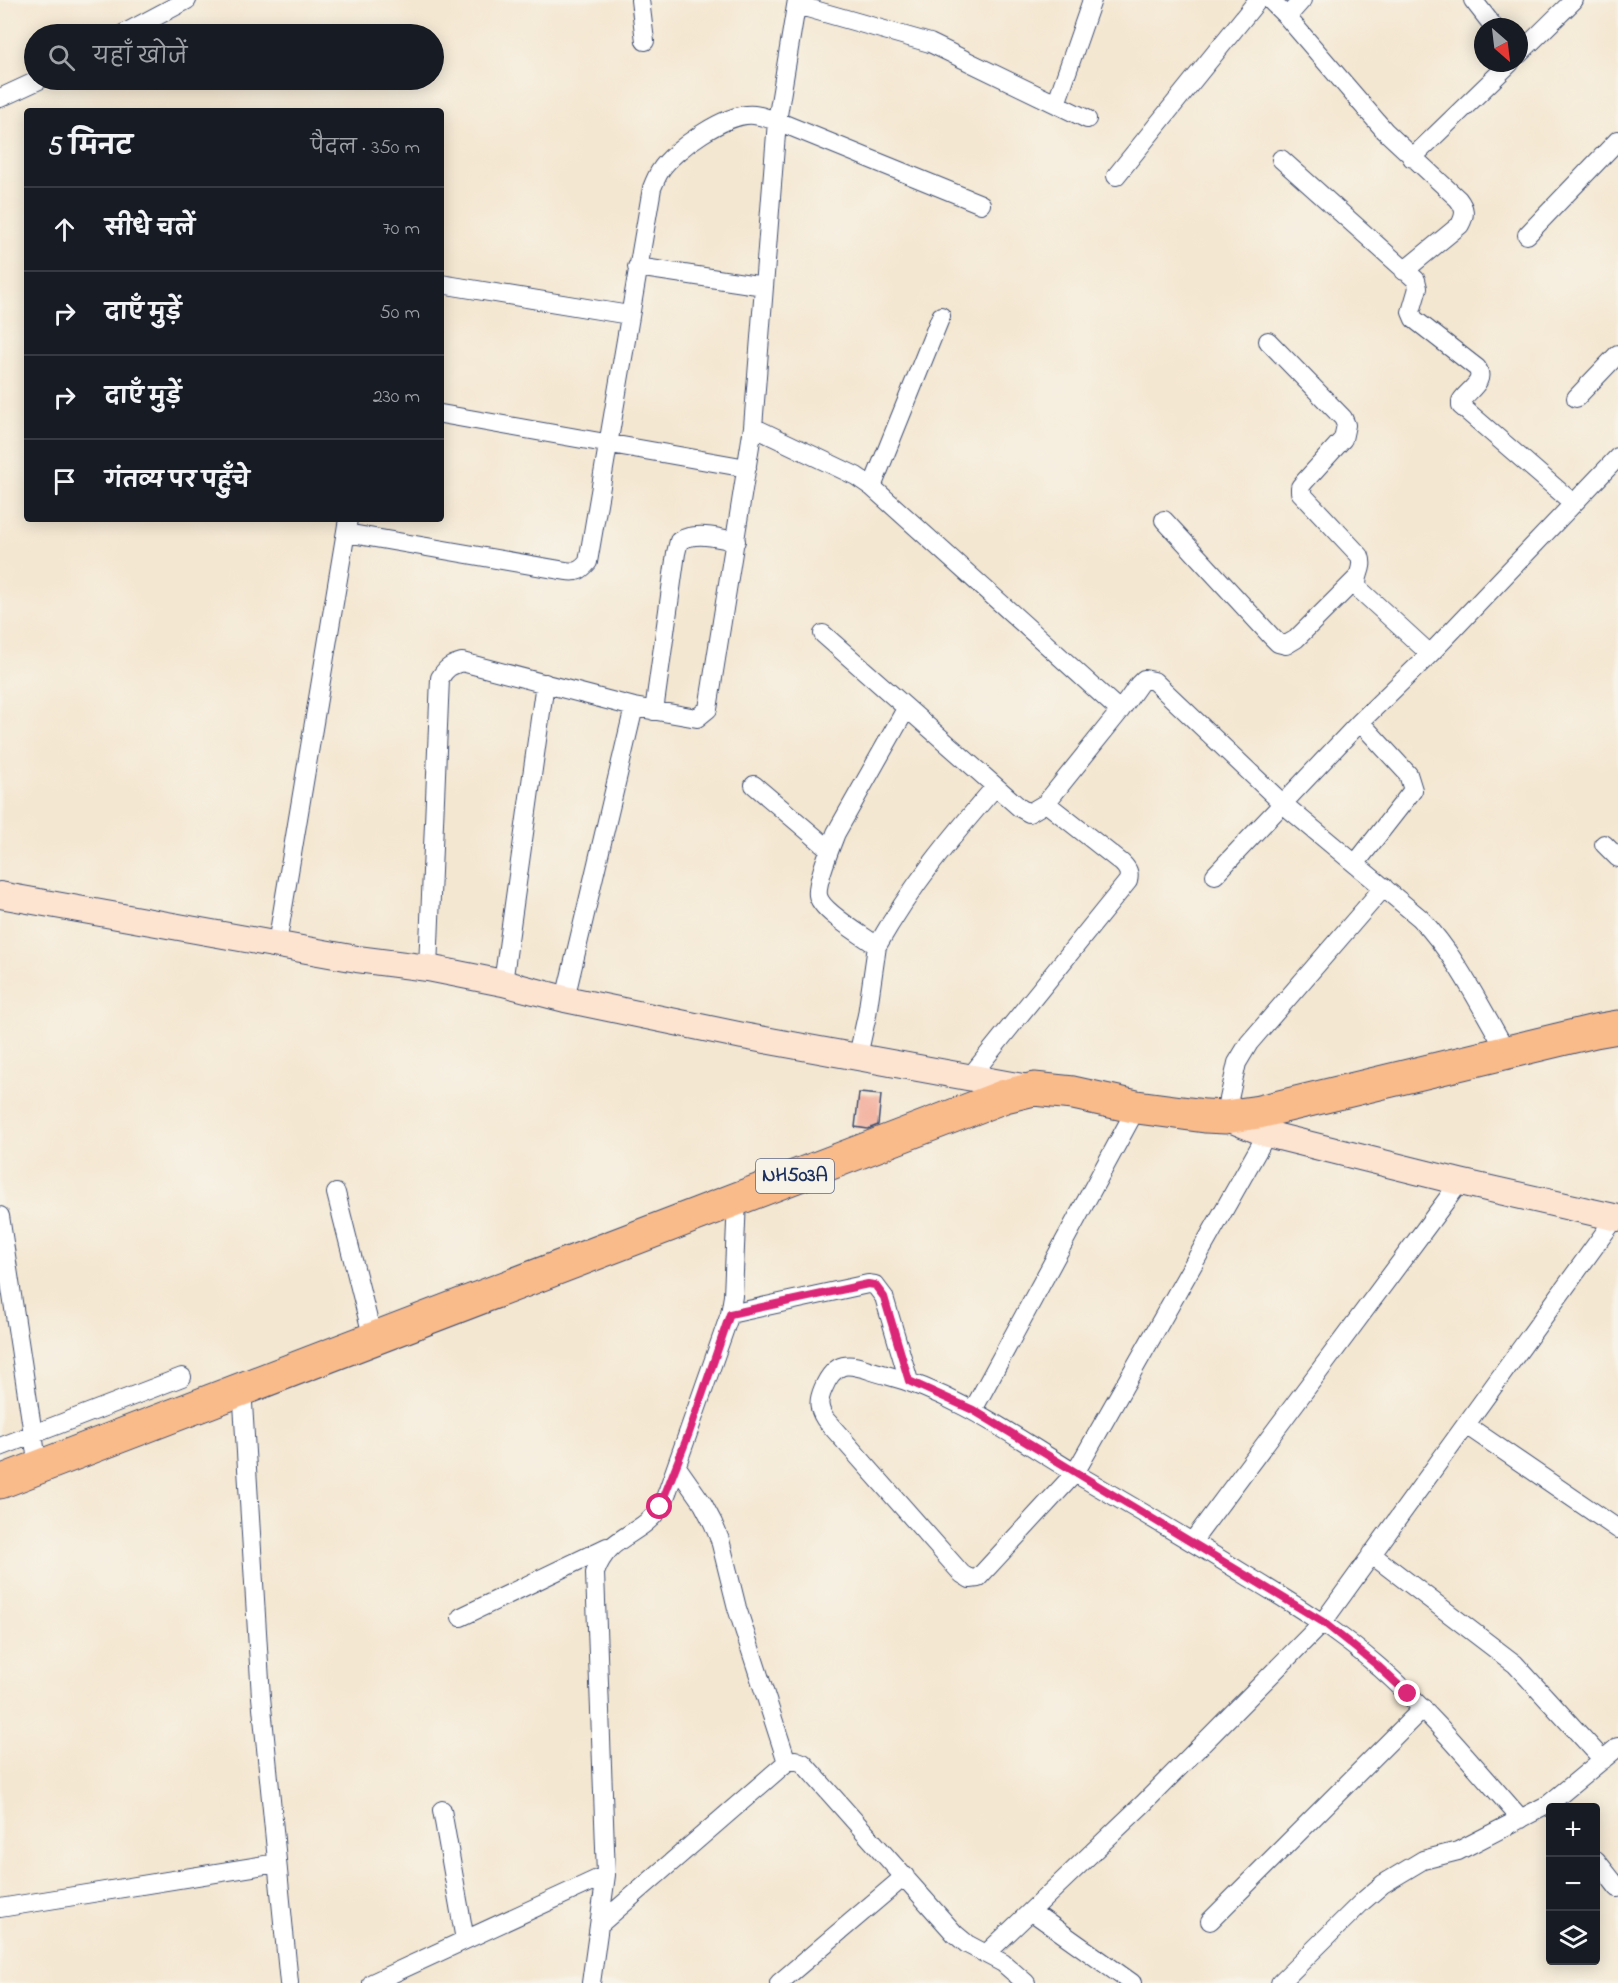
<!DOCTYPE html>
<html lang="hi">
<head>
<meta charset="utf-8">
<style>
  body { margin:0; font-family:"Indie Flower","Playpen Sans Deva",sans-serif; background:#20242c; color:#f1f3f6 }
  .controls { position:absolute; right:18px; bottom:18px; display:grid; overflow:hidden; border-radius:6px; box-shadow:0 3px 15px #0003 }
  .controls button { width:54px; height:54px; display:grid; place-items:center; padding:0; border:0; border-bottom:2px solid #363941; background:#171b24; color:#f1f3f6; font:30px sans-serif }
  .compass { position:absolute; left:1474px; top:18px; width:54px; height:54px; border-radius:50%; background:#171b24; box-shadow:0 3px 15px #0003; rotate:152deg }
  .stop { position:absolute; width:18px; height:18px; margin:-14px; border:4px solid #db2777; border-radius:50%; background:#fff }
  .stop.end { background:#db2777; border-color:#fff; box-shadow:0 2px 6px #0008 }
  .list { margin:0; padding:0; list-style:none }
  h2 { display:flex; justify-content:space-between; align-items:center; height:78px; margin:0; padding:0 24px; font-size:26px }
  h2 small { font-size:20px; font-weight:400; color:#9ea1a6 }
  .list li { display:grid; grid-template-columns:39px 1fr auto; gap:18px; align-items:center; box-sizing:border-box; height:84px; padding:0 24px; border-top:2px solid #363941 }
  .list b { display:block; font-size:22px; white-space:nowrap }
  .list em { font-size:20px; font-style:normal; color:#9ea1a6 }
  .icon { flex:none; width:33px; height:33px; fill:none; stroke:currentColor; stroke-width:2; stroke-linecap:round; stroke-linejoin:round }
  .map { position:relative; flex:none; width:1618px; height:1983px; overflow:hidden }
  .search { position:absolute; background:#171b24; box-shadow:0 3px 15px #0003; left:24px; top:24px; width:420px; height:66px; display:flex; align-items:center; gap:15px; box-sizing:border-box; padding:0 21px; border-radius:33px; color:#9ea1a6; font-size:22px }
  .panel { position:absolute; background:#171b24; box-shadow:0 3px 15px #0003; left:24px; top:108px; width:420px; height:414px; border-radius:6px }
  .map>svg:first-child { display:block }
  .building { fill:#f3a996 }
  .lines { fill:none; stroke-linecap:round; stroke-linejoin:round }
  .street-casing { stroke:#3c4b6f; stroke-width:20 }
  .secondary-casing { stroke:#3c4b6f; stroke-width:28 }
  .highway-casing { stroke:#3c4b6f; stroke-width:35 }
  .street { stroke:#fff; stroke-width:18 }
  .secondary { stroke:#fde4d1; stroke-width:26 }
  .highway { stroke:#fabb8b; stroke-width:33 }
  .route { stroke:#db2777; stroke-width:8 }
  .labels { text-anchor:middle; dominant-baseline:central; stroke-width:4.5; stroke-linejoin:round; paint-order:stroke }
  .shield { fill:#f7f3e8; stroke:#5d6a87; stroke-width:1.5 }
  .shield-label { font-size:20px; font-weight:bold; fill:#1b2f5e }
</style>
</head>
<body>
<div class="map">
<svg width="1618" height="1983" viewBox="0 0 1618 1983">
  <rect width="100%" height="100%" fill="#f7f3e8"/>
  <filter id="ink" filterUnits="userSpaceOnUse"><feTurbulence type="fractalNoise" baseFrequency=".0167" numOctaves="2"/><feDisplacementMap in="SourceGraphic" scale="12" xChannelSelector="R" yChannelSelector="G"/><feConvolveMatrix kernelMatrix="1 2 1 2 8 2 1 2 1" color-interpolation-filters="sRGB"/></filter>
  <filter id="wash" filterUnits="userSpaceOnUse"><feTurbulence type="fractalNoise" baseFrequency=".008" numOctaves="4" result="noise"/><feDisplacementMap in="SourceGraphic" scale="24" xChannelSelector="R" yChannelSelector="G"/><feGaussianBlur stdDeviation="1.35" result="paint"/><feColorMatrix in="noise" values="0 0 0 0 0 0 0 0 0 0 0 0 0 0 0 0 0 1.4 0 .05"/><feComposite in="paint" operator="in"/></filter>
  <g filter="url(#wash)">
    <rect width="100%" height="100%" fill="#f4e7d1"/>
    <g id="blocks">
      <path class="building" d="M859 1093 881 1095 878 1125 868 1129 855 1127Z"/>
    </g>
  </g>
  <g filter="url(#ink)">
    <use href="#blocks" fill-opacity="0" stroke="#3c4b6f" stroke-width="1.5"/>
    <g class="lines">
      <defs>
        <path id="street" d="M640 0 645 41
          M1270 0 1287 17 1385 131 1458 199C1465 208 1466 214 1460 225L1404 271
          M1473 0 1494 27
          M797 5 930 43 1087 119
          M1287 17 1302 0
          M123 34 187 0
          M1519 54 1574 0
          M0 98 39 80
          M1056 104 1092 0
          M1412 158 1510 63
          M1281 159 1416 280 1418 288 1411 312 1414 319 1477 368C1486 382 1468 390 1461 401V406L1573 503
          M1116 176 1258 0
          M1527 235 1618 140
          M637 267 764 286
          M441 284 629 315
          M1268 341 1343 418 1346 425 1343 439 1305 481 1300 487V492L1360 556C1365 570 1354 575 1358 588L1430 654
          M1576 398 1618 354
          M441 414 747 468
          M753 427 856 476 872 487 1120 711 1139 684 1144 679 1154 681 1282 803 1420 918C1457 957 1480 1006 1507 1052
          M872 487 941 316
          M1164 520 1271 636 1278 643 1286 645 1296 639 1357 578
          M346 533 566 571C577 573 581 570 588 562L652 188C654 183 657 176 660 171 674 149 727 112 754 115 762 116 770 119 777 121L981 204
          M823 634 1020 808 1029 813 1046 803 1120 711
          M654 711 676 553 679 541C697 531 716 538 736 541
          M754 785 829 849
          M1604 844 1618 858
          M1356 863 1413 790 1408 774 1360 722 1430 654 1618 457
          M1215 875 1360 722
          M277 944 348 519
          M877 946C912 885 949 840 995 787
          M428 968 440 678C446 668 451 665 462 662L634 707 697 718 708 709 753 427 777 121 797 0
          M503 983 545 683
          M565 999 634 707
          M858 1056 867 1015 877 946C864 936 820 911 818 895 816 882 831 846 836 833L906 709
          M969 1078 1128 881C1130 873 1128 869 1122 863L1046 803
          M1225 1117 1237 1063 1249 1043 1384 887
          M1267 1134 1075 1473 978 1578 970 1579 962 1574 825 1419C818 1408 818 1401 823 1389 838 1353 855 1367 886 1375 956 1393 1016 1438 1078 1475 1135 1508 1193 1542 1249 1577 1294 1604 1339 1632 1379 1667 1431 1713 1475 1767 1521 1819
          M336 1193 373 1339
          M0 1216 38 1467
          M730 1314 868 1284 875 1285 884 1297 909 1381
          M242 1387 261 1697 289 1983
          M973 1410 1137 1107
          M1466 1425 1618 1529
          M0 1447 182 1377
          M677 1467 703 1504 713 1523 720 1540 737 1608 787 1762
          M1192 1542 1460 1182
          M1371 1554 1515 1664 1603 1760
          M461 1617 607 1547
          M442 1810 465 1940
          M1596 1860 1618 1888
          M0 1908 277 1863
          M1031 1911 1132 1983
          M1210 1921 1423 1708
          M599 1925 787 1762 795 1760 803 1763 955 1934 967 1944 1003 1963 1026 1983
          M987 1953 1143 1804 1323 1622 1616 1217
          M372 1983 606 1875
          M591 1983 606 1875 595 1573C608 1534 641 1537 660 1507 664 1502 666 1495 668 1490L730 1314 733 1296 737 1199
          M779 1983 905 1876
          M1280 1983 1362 1902 1383 1884 1423 1860 1458 1851 1549 1804 1618 1747"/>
        <path id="secondary" d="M0 895 357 959 428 968 503 983 565 999 743 1036 1028 1088
          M1225 1117 1267 1134 1460 1182 1618 1218"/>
        <path id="highway" d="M0 1482 1005 1096 1034 1089 1073 1093 1137 1107 1205 1116 1225 1117 1259 1112 1595 1031 1618 1027"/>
      </defs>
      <use href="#street" class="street-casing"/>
      <use href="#secondary" class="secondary-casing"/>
      <use href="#highway" class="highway-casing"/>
      <use href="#street" class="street"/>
      <use href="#secondary" class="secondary"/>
      <use href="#highway" class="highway"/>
    </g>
  </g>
  <g class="lines" filter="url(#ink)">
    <path class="route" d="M660 1507 689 1433 730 1314 868 1284 875 1285 884 1297 909 1381 973 1410 1323 1622 1378 1666 1408 1694"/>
  </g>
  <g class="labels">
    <rect class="shield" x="756" y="1159" width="78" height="34" rx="4.5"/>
    <g class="shield-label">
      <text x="795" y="1176">NH503A</text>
    </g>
  </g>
</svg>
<div class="controls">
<button>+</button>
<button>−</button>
<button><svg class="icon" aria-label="layers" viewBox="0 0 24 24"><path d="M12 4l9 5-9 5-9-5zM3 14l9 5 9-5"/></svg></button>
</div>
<svg class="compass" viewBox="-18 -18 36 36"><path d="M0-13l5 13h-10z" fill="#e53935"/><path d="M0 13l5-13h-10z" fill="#9ea1a6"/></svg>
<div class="stop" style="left:660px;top:1507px"></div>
<div class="stop end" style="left:1408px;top:1694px"></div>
<div class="search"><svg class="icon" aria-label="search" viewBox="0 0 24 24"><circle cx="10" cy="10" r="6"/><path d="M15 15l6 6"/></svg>यहाँ खोजें</div>
<section class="panel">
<h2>5 मिनट<small>पैदल · 350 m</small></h2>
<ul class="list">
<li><svg class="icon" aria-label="ahead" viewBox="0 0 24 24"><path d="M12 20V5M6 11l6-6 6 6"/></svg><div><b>सीधे चलें</b></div><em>70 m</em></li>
<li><svg class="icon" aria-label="right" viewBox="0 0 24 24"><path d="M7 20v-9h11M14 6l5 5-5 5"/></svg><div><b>दाएँ मुड़ें</b></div><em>50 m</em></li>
<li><svg class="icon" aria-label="right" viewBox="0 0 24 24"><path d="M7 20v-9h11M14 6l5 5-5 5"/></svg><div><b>दाएँ मुड़ें</b></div><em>230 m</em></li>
<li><svg class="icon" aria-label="arrive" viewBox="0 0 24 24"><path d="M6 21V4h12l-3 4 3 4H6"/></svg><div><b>गंतव्य पर पहुँचे</b></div></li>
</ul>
</section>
</div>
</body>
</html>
